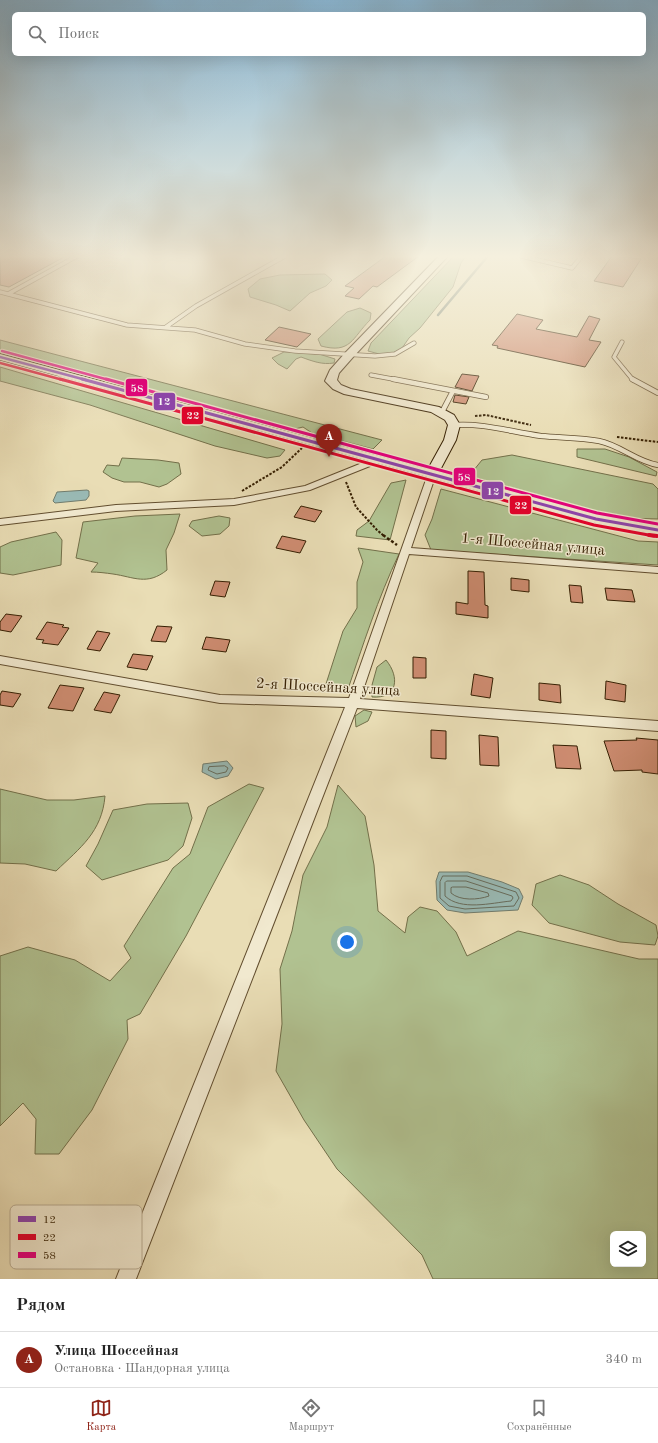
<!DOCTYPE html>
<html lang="ru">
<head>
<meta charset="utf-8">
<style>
  body { margin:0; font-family:"Old Standard TT",serif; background:#f6f6f6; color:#222 }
  .controls { position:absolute; right:12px; bottom:12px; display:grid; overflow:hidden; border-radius:6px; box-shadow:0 4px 16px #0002 }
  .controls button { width:36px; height:36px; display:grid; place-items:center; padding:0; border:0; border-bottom:1px solid #e0e0e0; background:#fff; color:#222; font:20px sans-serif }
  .you { position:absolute; left:347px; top:942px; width:14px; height:14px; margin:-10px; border:3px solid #fff; border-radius:50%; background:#1a73e8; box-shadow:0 0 0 6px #1a73e833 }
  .badge { display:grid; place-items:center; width:26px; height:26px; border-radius:50%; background:#8f2418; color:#fff; font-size:13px; font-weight:700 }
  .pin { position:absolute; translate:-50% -33px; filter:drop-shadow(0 1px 2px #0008) }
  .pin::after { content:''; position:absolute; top:21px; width:14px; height:12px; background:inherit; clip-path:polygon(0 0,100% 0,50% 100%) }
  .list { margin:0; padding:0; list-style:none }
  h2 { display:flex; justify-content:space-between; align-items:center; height:52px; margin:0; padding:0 16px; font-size:17px }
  h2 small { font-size:13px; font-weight:400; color:#767676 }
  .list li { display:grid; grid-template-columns:26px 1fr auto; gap:12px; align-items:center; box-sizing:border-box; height:56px; padding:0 16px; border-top:1px solid #e0e0e0 }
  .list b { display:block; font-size:15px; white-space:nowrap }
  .list p { margin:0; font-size:13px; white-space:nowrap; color:#767676 }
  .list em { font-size:13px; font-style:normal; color:#767676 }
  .icon { flex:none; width:22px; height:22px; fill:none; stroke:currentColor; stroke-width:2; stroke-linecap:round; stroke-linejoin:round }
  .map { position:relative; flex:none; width:658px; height:1279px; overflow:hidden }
  .search { position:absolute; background:#fff; box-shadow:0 4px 16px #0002; left:12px; right:12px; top:12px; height:44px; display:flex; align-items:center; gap:10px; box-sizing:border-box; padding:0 14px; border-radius:6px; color:#767676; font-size:15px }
  .sheet { height:108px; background:#fff }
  nav { display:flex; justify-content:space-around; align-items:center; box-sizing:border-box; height:56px; border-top:1px solid #e0e0e0; background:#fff; font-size:11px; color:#767676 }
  nav a { display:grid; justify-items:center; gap:2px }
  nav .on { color:#8f2418 }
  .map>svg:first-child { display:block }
  .green { fill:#b1c291; stroke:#73704a; fill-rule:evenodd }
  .water { fill:#99bab5; stroke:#717c6d }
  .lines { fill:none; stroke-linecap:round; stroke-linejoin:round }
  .shore { stroke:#676c5c; stroke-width:1 }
  .stream { stroke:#717c6d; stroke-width:2.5 }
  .building { fill:#ce8c71; stroke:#351f02 }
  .lane-far1-casing { stroke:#624e2f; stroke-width:5 }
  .lane-casing { stroke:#624e2f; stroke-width:6 }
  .street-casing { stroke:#624e2f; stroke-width:2 }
  .secondary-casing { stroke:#351f02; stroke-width:2 }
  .path-far1 { stroke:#351f02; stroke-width:2; stroke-dasharray:2.5 1.5; stroke-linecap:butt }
  .path { stroke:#351f02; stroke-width:2.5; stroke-dasharray:3 2; stroke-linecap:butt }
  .lane-far1 { stroke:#f1e9cf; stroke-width:3.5 }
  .lane { stroke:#f1e9cf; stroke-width:4.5 }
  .street { fill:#f1e9cf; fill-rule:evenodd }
  .secondary { fill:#f1e9cf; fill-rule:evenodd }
  .bus-1-far1-casing { stroke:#f1e9cf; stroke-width:4.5 }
  .bus-1-casing { stroke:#f1e9cf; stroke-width:5.5 }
  .bus-2-far2-casing { stroke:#f1e9cf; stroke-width:4.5 }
  .bus-2-far1-casing { stroke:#f1e9cf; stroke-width:5.5 }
  .bus-2-casing { stroke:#f1e9cf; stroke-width:7 }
  .bus-3-far1-casing { stroke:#f1e9cf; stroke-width:4.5 }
  .bus-3-casing { stroke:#f1e9cf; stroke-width:5.5 }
  .bus-1-far1 { stroke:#8e44ad; stroke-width:2.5 }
  .bus-1 { stroke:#8e44ad; stroke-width:3 }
  .bus-2-far2 { stroke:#e4002b; stroke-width:2.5 }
  .bus-2-far1 { stroke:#e4002b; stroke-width:3 }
  .bus-2 { stroke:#e4002b; stroke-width:4 }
  .bus-3-far1 { stroke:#e5007d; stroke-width:2.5 }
  .bus-3 { stroke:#e5007d; stroke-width:3 }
  .labels { text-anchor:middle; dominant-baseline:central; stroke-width:3; stroke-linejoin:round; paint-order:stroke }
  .street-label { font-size:15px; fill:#351f02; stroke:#f1e9cf }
  .key { fill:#f1e9cf; stroke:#b9ac92; stroke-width:1 }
  .key-label { font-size:11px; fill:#351f02 }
  .line-badge { stroke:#f1e9cf; stroke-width:1.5 }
  .badge-label { font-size:11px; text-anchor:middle; font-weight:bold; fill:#fff }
</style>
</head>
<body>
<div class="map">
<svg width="658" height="1279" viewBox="0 0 658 1279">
  <rect width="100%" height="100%" fill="#e9ddb5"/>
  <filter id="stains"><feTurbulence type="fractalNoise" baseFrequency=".005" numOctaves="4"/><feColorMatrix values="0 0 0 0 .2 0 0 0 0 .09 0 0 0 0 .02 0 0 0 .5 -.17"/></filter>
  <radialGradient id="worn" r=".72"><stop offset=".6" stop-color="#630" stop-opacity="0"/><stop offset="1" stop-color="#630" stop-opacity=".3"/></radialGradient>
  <path class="green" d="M454 256H466L461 263 453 287 420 328 409 338 400 351 383 355 368 351 371 343Z
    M325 274 332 280 326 286 310 293 290 311 276 305 250 297 248 289 260 279 280 275Z
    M360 308 371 313 370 320C352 338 351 354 321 346L318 339 347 312Z
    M0 340 382 440 373 449 312 433 303 427 295 429 0 352Z
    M284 352 319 354 335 359 334 363C322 365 312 361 301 357L296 359 287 369 278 364 272 358Z
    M0 367 278 448 285 450 280 456 267 458 215 446 90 405 0 381Z
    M577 449H605L629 457 657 472 656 476 577 457Z
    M512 455 653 484 658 489V519L621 518 469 476 482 460Z
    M122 458 158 460 179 463 181 474 167 484 159 487 140 482H124L112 478 103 472 107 465 119 466Z
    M406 480 390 540 356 536 357 530 369 521 391 483Z
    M441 489 638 541 658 542V565L431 550 425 535 432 519Z
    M180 514 174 533 166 550 167 570C147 586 134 577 113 574 106 573 98 572 91 572L98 563 76 558 83 522 135 516Z
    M219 516 230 518 229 526 220 534 202 536 189 526 192 521Z
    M56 532 62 540 61 565 13 575 0 573V547L11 542Z
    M358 548 399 554C378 598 363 645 347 692L325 687 343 631 357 608V582L363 562Z
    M386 660C400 677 398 699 372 697V685L377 667Z
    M364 710 372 712 368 721 356 727 355 716Z
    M249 784 264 788 186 936 140 1014 127 1020 128 1039 92 1110 59 1154H35L36 1119 23 1103 0 1126V956L28 947 75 960 110 981 131 958 124 946 173 868 190 854 208 807Z
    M338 785 365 816 374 865 378 911 405 933 408 917 420 907 437 911 456 932 467 956 518 931 639 959H658V1279H433L422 1255 337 1169 304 1120 276 1071 282 1024 280 969 292 931 303 875 327 827ZM613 1234H643V1264H613Z
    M0 789 47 800H74L105 796C102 832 80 848 56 871L25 864 0 863Z
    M188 803 192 818 183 846 168 860 102 880 86 866 98 844 113 810 147 804Z
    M560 875 589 885 618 904 656 925 658 936 655 945 620 942 549 923 532 905 536 884Z"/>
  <path class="water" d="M87 490 89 491V496L86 500 55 503 53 501 57 492Z
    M227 761 233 768 228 776 216 779 202 772 203 764Z
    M439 872H468L502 882 519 889 523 897 518 910 465 913 447 910 437 900 436 881Z"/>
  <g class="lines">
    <path class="shore" d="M225 766 228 768 226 772 217 774 208 770 209 767Z
      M443 876H467L516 892 519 898 514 906 465 909 449 906 440 898V882Z
      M447 881H466L512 896 513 898 511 901C491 903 461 911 445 896V883Z
      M453 887H466L488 893 489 896C478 900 460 901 451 893V888Z"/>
    <path class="stream" d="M438 315 488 256"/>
  </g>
  <path class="building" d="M0 256H66L9 287 0 285Z
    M386 256H419L377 287 373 286 359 299 345 296 354 288 345 286Z
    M612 256 641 259 623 287 594 281Z
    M517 314 543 320 536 329 577 337 589 316 600 319 589 340 601 342 585 367 497 348 498 346 492 345Z
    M279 327 311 334 297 347 265 340Z
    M462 374 479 376 472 391 455 387Z
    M455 395 469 397 466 404 453 402Z
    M301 506 322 511 315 522 294 517Z
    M282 536 306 541 300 553 276 548Z
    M468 571 484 572 485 605 488 606V618L456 614V602L468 604Z
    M511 578 529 580V592L511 590Z
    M215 581 230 582 225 597 210 595Z
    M569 585 581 586 583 603 571 602Z
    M605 588 632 590 635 602 607 600Z
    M6 614 22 616 11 632 0 630V622Z
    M47 622 64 625 62 627 69 628 58 645 42 643 44 640 36 639Z
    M157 626 172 627 166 642 151 641Z
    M97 631 110 633 100 651 87 649Z
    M206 637 230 640 226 652 202 649Z
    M133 654 153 656 147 670 127 667Z
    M413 657 426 658V678H413Z
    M474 674 493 678 490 698 471 695Z
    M606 681 626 685 625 702 605 699Z
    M539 683 560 685 561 703 539 700Z
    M60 685 84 688 73 711 48 708Z
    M2 691 21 694 13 707 0 705V695Z
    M104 692 120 695 111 713 94 710Z
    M431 730 446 731V759L431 758Z
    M479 735 498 737 499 766 480 765Z
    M636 738 658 740V774L642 772V770L614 771 604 741 637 740Z
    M553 745 577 746 581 769 556 768Z"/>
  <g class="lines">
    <defs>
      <path id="lane-far1" d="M521 256 572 268 582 256
        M0 292 127 325 195 330 245 344 295 351 375 356 395 354 414 343
        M8 294 77 256
        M166 327 196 306 285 256
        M622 342 614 357 633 380
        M371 375 398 380"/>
      <path id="lane" d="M393 379 486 397
        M632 379 658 393
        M442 412 453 391
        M454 425C485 423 511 432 541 436 560 438 580 437 599 441 620 445 637 462 658 465"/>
      <path id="street" d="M377 457 381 460 380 462 310 490 234 505 116 511 0 525V519L116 505 234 499 305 486Z
        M432 471 436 474 411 548 658 567V573L409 554 360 699 658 721V731L357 708 136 1279H116L345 707 220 703 0 664V656L220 695 349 698 428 474Z"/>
      <path id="secondary" d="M439 256H448L354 356 339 373 337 380 341 385 351 389 439 407 454 415 460 425 456 440 439 472 597 515 658 526V534L624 529 591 522 0 360V354L428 469 444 440 448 425 445 420 431 412 344 394 333 389 325 381 330 370 346 352Z"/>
    </defs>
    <use href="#lane-far1" class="lane-far1-casing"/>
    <use href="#lane" class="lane-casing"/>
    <use href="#street" class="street-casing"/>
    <use href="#secondary" class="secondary-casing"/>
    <path class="path-far1" d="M475 416 486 415 531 425
      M617 437 658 442
      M346 482 356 507 377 530 384 536
      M242 491 282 467 302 448"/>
    <path class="path" d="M383 535 397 545"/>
    <use href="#lane-far1" class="lane-far1"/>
    <use href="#lane" class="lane"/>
    <use href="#street" class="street"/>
    <use href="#secondary" class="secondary"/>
    <defs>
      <path id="bus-1-far1" d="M0 357 86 380"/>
      <path id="bus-1" d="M82 379 596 519 658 530"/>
      <path id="bus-2-far2" d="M0 363 63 380"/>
      <path id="bus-2-far1" d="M60 379 594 525 654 536"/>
      <path id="bus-2" d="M649 535 657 536"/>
      <path id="bus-3-far1" d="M2 351 109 380"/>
      <path id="bus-3" d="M106 379 597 513 658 524"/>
    </defs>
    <use href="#bus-1-far1" class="bus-1-far1-casing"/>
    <use href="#bus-1" class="bus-1-casing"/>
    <use href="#bus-2-far2" class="bus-2-far2-casing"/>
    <use href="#bus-2-far1" class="bus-2-far1-casing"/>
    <use href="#bus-2" class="bus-2-casing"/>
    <use href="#bus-3-far1" class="bus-3-far1-casing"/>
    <use href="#bus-3" class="bus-3-casing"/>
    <use href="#bus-1-far1" class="bus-1-far1"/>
    <use href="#bus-1" class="bus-1"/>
    <use href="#bus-2-far2" class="bus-2-far2"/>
    <use href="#bus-2-far1" class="bus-2-far1"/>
    <use href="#bus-2" class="bus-2"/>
    <use href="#bus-3-far1" class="bus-3-far1"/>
    <use href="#bus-3" class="bus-3"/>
  </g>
  <linearGradient id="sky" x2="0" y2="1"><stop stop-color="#88b6d4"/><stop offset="0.59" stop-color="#f5f0de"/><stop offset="1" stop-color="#f5f0de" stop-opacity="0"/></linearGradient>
  <rect width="658" height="435" fill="url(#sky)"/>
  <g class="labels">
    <g class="street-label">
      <text transform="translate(533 545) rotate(5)">1-я Шоссейная улица</text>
      <text transform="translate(328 688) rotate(3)">2-я Шоссейная улица</text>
    </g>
  </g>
  <rect x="10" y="1205" width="132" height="64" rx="6" class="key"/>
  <rect x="18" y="1216" width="18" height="6" fill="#8e44ad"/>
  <rect x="18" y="1234" width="18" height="6" fill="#e4002b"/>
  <rect x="18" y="1252" width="18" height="6" fill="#e5007d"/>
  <g class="key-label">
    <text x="43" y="1223">12</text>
    <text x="43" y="1241">22</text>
    <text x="43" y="1259">58</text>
  </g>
  <g class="line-badge">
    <rect x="125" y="378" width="23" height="19" rx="4" fill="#e5007d"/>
    <rect x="153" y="392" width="23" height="19" rx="4" fill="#8e44ad"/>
    <rect x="181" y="406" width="23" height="19" rx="4" fill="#e4002b"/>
    <rect x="453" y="467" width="23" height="19" rx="4" fill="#e5007d"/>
    <rect x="481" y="481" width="23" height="19" rx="4" fill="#8e44ad"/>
    <rect x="509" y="495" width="23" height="20" rx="4" fill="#e4002b"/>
  </g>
  <g class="badge-label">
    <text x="137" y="392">58</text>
    <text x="164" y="405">12</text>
    <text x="193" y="419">22</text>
    <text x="464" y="481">58</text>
    <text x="493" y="495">12</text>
    <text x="521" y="509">22</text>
  </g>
  <rect width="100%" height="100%" filter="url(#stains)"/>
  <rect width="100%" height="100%" fill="url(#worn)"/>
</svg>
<div class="controls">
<button><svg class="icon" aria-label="layers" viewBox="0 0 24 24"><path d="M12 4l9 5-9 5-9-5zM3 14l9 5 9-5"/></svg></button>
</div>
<div class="you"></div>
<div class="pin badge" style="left:329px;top:457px">A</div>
<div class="search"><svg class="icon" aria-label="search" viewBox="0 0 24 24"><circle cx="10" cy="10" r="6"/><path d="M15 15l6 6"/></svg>Поиск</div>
</div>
<section class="sheet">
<h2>Рядом<small></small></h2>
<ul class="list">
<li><span class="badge">A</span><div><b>Улица Шоссейная</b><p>Остановка · Шандорная улица</p></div><em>340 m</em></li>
</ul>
</section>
<nav>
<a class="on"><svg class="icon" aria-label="map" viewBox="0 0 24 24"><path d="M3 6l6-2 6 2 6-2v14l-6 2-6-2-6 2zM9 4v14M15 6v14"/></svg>Карта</a>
<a><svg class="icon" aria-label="directions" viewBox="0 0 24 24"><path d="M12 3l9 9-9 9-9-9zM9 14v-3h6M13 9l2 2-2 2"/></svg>Маршрут</a>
<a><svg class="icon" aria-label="saved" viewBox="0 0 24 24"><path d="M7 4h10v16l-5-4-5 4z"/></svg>Сохранённые</a>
</nav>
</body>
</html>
